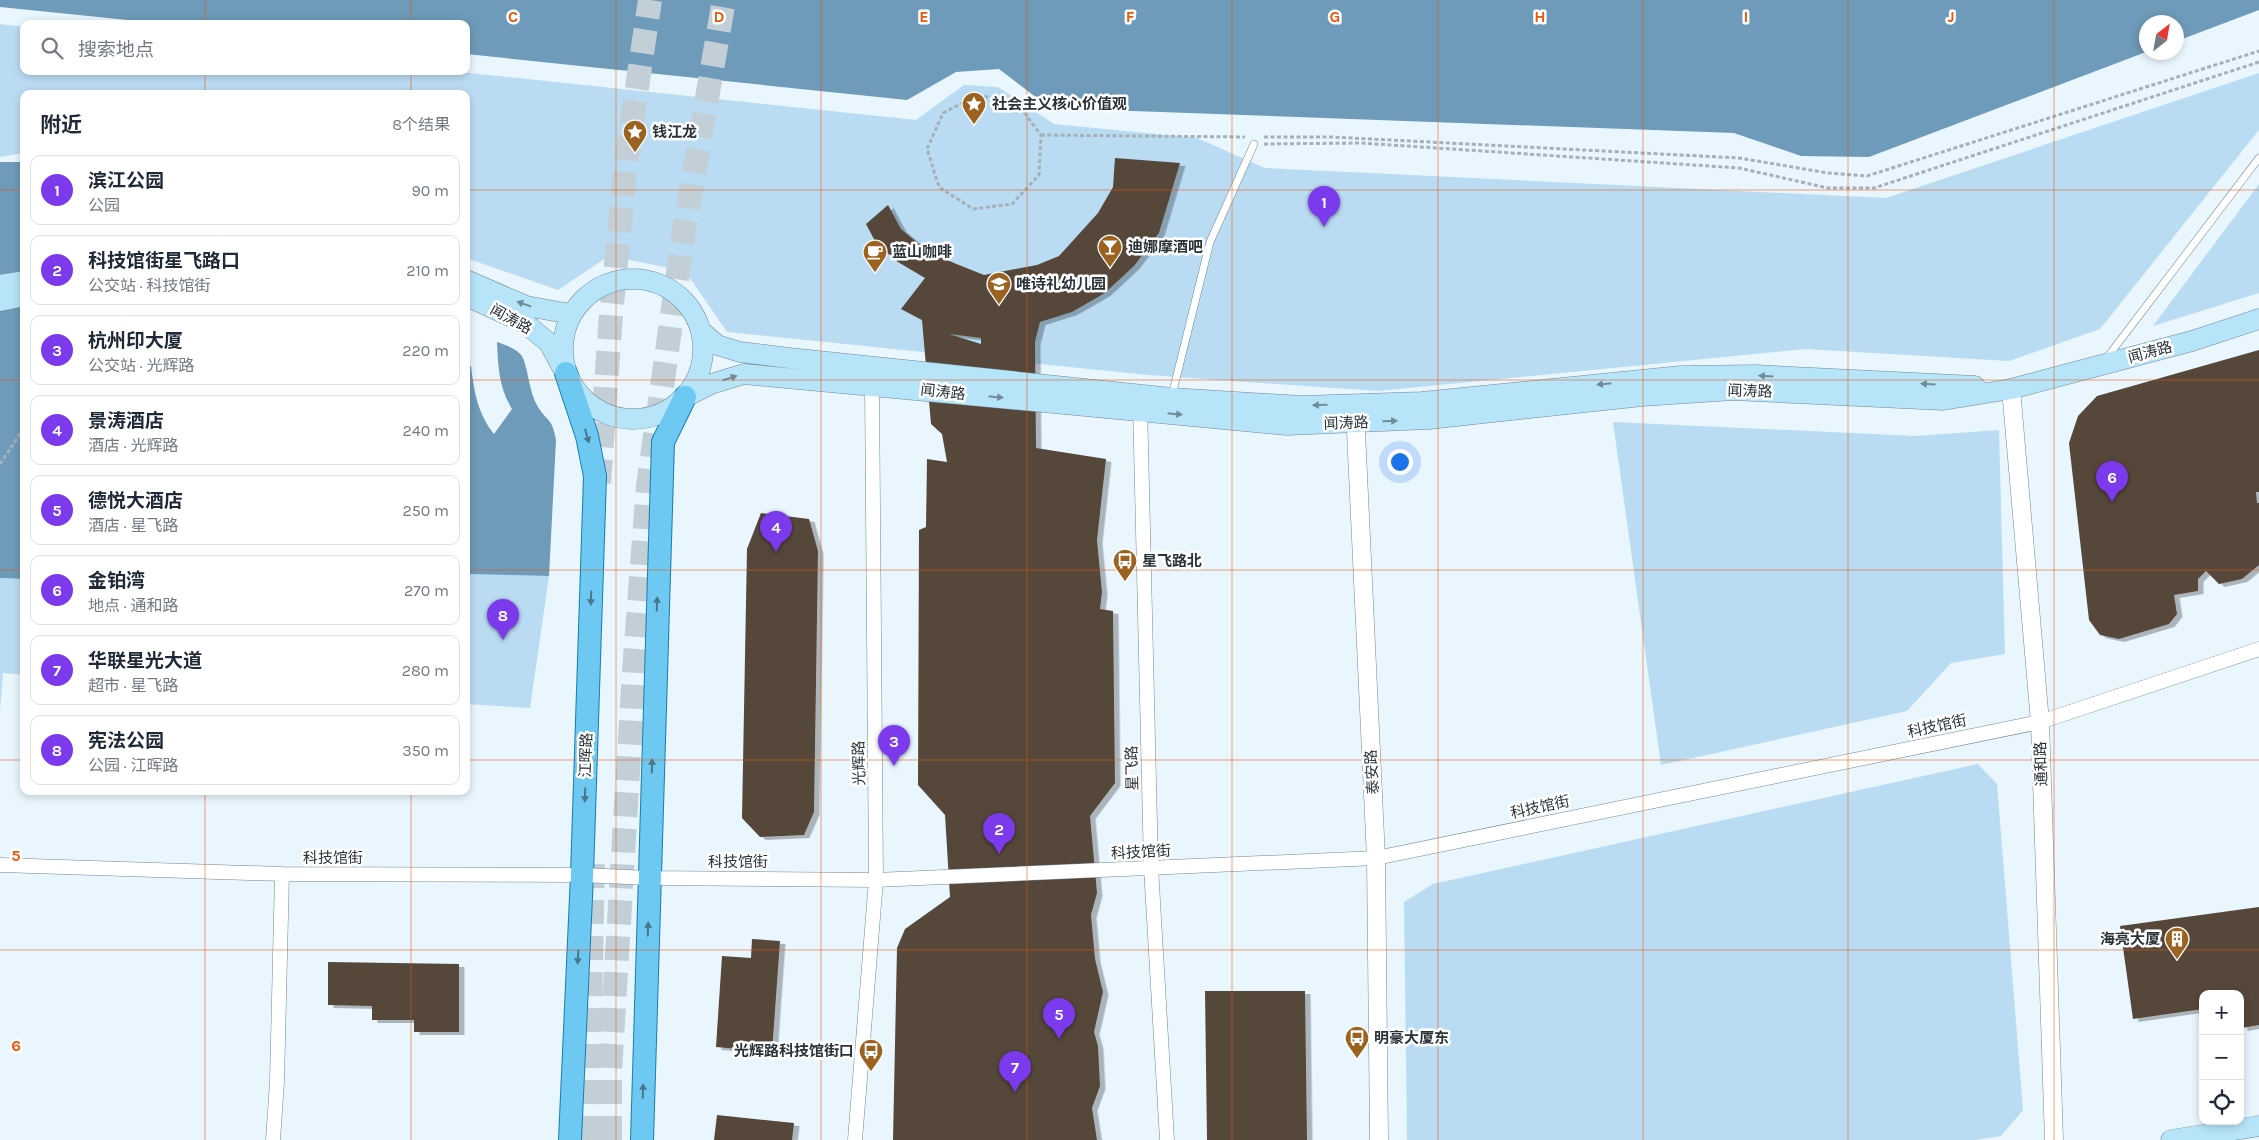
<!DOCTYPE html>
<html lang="zh">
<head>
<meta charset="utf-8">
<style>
  body { margin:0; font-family:Karla,"Noto Sans SC",sans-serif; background:#f2f2f3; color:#1f2937 }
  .controls { position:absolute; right:15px; bottom:15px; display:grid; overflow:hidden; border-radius:10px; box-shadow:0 2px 8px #0003 }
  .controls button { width:45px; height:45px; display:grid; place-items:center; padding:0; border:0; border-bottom:1px solid #e0e1e3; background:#fff; color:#1f2937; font:25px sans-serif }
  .compass { position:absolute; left:2139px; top:15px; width:45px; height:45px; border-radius:50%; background:#fff; box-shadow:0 2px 8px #0003; rotate:31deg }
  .you { position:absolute; left:1399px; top:461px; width:18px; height:18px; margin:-12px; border:4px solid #fff; border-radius:50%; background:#1a73e8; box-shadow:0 0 0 8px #1a73e833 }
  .badge { display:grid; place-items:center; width:32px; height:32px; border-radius:50%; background:#7c3aed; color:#fff; font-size:16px; font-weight:700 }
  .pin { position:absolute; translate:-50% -41px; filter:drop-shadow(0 1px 2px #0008) }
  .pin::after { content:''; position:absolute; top:26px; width:18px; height:15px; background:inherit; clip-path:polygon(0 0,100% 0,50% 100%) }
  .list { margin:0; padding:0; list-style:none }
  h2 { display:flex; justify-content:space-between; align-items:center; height:65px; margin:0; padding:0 20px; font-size:21px }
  h2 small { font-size:16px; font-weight:400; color:#747a83 }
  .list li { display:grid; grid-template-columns:32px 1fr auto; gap:15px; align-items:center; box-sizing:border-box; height:70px; margin:0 10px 10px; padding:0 10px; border:1px solid #e0e1e3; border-radius:10px }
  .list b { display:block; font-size:19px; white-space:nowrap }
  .list p { margin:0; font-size:16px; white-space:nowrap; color:#747a83 }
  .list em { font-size:16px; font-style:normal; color:#747a83 }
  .icon { flex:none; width:28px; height:28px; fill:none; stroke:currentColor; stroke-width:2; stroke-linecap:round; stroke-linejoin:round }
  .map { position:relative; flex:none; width:2259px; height:1140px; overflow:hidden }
  .search { position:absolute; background:#fff; box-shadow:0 2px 8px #0003; left:20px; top:20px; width:450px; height:55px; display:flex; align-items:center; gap:12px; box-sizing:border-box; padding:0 18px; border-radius:10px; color:#747a83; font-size:19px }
  .panel { position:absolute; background:#fff; box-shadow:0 2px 8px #0003; left:20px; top:90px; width:450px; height:705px; border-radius:10px }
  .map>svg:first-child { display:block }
  .green { fill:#badcf3 }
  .water { fill:#6e9bb9 }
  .building { fill:#56473a; fill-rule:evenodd; filter:url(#shadow) }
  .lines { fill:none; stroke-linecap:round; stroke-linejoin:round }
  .trunk-tunnel { stroke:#c3cfd6; stroke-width:24; stroke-dasharray:24 12; stroke-linecap:butt }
  .service-casing { stroke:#748794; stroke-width:8 }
  .minor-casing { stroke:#748794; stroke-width:15 }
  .tertiary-casing { stroke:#748794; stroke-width:19 }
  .secondary-casing { stroke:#748794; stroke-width:21 }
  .primary-casing { stroke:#177dab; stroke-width:24 }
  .path { stroke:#a5b1b8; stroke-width:3; stroke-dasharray:4 2.5; stroke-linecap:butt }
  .service { stroke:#fff; stroke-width:7 }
  .minor { stroke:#fff; stroke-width:14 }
  .tertiary { stroke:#fff; stroke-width:18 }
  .secondary { stroke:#b6e4f8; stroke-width:20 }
  .primary { stroke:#6ec9f2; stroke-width:22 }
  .oneway { fill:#708c98 }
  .oneway2 { fill:#49768c }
  .grid { fill:none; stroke:#e8590c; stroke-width:1; stroke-opacity:0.55 }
  .labels { text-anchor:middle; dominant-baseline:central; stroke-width:5; stroke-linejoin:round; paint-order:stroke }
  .poi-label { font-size:15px; font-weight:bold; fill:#2a3338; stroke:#fff; text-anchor:start }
  .street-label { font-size:15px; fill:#2a3338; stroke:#fff }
  .grid-label { font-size:16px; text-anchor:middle; font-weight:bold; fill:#e8590c; stroke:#fff; stroke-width:5; stroke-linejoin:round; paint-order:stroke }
</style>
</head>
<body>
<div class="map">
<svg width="2259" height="1140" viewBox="0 0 2259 1140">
  <defs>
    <filter id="shadow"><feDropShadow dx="5.5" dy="3" stdDeviation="0" flood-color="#0004"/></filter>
  </defs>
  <rect width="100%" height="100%" fill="#e9f6fe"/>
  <path class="green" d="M0 24 24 27V71H450L916 120 964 85 998 87 1054 124 1197 138 1265 168 1886 198 2259 73V130L2100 329 2009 361 1805 349 1378 391 1148 375 727 332 685 271 609 256 558 290 466 258V94H24V153L0 157Z
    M2259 184V293L2153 326Z
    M1613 422 1916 436 1999 430 2005 654 1951 663 1907 711 1661 765Z
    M466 574 549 576 530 708 466 704Z
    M0 578 24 579V675L3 673 0 711Z
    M1978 764 1997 784 2023 1110 2001 1136 1976 1140H1407L1404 902 1433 884Z"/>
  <path class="water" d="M0 0H2259V10L2177 41 2176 22H2146V52L1869 157 1801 156 1734 133 1050 108 999 69 956 72 907 100 466 54V24H167L0 7Z
    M0 162H24V579L0 578Z
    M497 342C505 345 519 349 523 358 529 373 529 392 538 407 548 423 552 417 556 440L549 576 466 574V365L471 366C474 392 478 414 494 434L512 409C499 388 498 366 497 342Z"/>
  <path class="building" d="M1115 158 1180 163 1159 233 1134 266 1105 293 1072 312 1040 322 1035 342 1036 448 1106 459 1097 540 1102 592 1100 609 1113 611 1115 783 1090 816 1097 893 1091 915 1095 959 1103 992 1094 1032 1098 1046 1100 1086 1092 1108 1097 1140H893L897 948 905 929 950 897 945 815 918 785 919 530 926 527 927 459 947 462 942 434 931 424 922 320 901 309 925 278 898 262 876 243 866 224 888 205 901 229 926 250 954 263 984 275 1037 265 1059 256 1098 213 1113 187ZM949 334 981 338V344Z
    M2259 350V492H2256L2257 503H2259V565L2242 579 2219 584 2206 571 2198 579V591L2174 595 2177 614 2169 624 2119 639 2100 635 2089 620 2069 443 2078 416 2097 396Z
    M761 513 809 519 818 551 814 812 804 835 760 837 742 818 747 549Z
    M2259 907V1025L2242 1028 2240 994H2203V1009L2133 1019 2120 926Z
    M752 939 780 941 772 1052 716 1047 722 956 751 958Z
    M328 962 459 964V1032H414V1020H372V1006L328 1005Z
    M1205 991H1305L1307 1140H1207Z
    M717 1115 794 1123 792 1140H714Z"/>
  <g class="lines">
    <path class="trunk-tunnel" d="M599 483 611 314 626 161 650 0
      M588 1140 593 854
      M610 1140V1072L634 671 648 486 684 230 724 0"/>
    <defs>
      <path id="service" d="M2106 359 2259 158
        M1172 395 1210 242 1254 144"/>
      <path id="minor" d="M1140 403 1151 867 1167 1140
        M0 865 282 874 582 875 649 878 876 880 1376 858 2040 722 2259 649
        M273 1140 277 1082 282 874
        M855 1140 876 880 872 385"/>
      <path id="tertiary" d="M2011 389 2040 722 2054 1140
        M1355 410 1376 858 1379 1140"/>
      <path id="secondary" d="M563 349a70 70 0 1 1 140 0a70 70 0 1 1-140 0Z
        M466 280 526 306 571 314
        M0 285 24 281
        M466 296 525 323 549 343 562 367
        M0 301 24 296
        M701 331 717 345 740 352 789 358 1172 398 1301 406 1422 402 1681 376 1755 375 1975 386
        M685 397 711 384 744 374 1287 425 1429 419 1642 396 1733 390 1943 400 2011 389 2192 341 2259 319
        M2171 1140 2259 1126"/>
      <path id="primary" d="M566 373 587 436 595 476 582 875 570 1140
        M642 1140 663 442 685 397"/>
    </defs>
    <use href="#service" class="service-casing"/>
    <use href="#minor" class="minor-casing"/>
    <use href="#tertiary" class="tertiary-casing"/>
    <use href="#secondary" class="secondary-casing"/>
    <use href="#primary" class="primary-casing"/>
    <path class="path" d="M978 95 1017 103 1041 135 1039 175 1012 204 973 209 939 187 927 149 943 113Z
      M1041 135 1245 137
      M1264 137H1332L1739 158 1828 173 1867 176 2259 51
      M1264 144 1361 143 1739 168 1828 188H1874L2259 62
      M0 464 24 428"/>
    <use href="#service" class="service"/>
    <use href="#minor" class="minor"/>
    <use href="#tertiary" class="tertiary"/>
    <use href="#secondary" class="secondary"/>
    <use href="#primary" class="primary"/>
  </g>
  <defs><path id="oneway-solid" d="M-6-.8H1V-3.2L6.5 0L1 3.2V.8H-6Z" transform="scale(1.25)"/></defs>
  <g class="oneway">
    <use href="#oneway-solid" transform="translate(524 304) rotate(-161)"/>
    <use href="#oneway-solid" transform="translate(1766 376) rotate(-177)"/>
    <use href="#oneway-solid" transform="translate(730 378) rotate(-17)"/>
    <use href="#oneway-solid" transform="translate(1604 384) rotate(174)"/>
    <use href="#oneway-solid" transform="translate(1928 384) rotate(-177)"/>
    <use href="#oneway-solid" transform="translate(996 397) rotate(6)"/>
    <use href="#oneway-solid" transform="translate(1320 405) rotate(178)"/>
    <use href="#oneway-solid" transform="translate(1175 414) rotate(6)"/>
    <use href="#oneway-solid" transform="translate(1390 421) rotate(-2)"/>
  </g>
  <g class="oneway2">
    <use href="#oneway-solid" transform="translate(587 436) rotate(75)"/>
    <use href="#oneway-solid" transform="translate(591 598) rotate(92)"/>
    <use href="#oneway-solid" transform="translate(657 604) rotate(-88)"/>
    <use href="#oneway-solid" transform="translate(652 766) rotate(-88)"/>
    <use href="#oneway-solid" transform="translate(585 795) rotate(92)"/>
    <use href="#oneway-solid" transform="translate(648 929) rotate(-88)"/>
    <use href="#oneway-solid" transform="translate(578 957) rotate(93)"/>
    <use href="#oneway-solid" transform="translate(643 1091) rotate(-88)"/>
  </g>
  <path class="grid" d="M205 0V24M411 0V24M616 0V1140M821 0V1140M1027 0V1140M1232 0V1140M1438 0V1140M1643 0V1140M1848 0V1140M2054 0V1140M205 71V94M411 71V94M0 190H24M466 190H2259M0 380H24M466 380H2259M0 570H24M466 570H2259M0 760H24M466 760H2259M205 791V1140M411 791V1140M0 950H2259"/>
  <defs>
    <symbol id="sight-pin" viewBox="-11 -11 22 30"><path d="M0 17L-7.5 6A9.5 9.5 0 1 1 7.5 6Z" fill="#9b6220" stroke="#fff"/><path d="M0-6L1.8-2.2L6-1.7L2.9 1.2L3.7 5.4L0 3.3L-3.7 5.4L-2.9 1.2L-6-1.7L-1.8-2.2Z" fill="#fff"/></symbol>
    <symbol id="bar-pin" viewBox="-11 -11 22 30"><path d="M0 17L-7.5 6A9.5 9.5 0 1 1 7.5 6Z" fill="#9b6220" stroke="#fff"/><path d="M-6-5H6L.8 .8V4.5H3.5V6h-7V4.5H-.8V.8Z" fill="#fff"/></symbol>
    <symbol id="cafe-pin" viewBox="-11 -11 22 30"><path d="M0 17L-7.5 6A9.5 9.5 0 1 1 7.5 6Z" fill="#9b6220" stroke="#fff"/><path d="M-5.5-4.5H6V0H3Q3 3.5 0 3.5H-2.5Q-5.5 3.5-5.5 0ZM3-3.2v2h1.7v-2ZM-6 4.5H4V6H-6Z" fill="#fff"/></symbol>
    <symbol id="school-pin" viewBox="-11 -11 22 30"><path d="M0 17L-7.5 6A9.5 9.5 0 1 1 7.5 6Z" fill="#9b6220" stroke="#fff"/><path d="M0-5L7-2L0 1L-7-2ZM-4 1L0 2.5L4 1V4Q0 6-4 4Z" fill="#fff"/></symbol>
    <symbol id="bus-pin" viewBox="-11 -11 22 30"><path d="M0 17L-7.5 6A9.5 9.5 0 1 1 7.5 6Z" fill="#9b6220" stroke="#fff"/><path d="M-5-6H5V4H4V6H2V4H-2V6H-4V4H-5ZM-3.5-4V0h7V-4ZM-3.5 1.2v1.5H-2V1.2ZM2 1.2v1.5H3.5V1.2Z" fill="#fff"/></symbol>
    <symbol id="building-pin" viewBox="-11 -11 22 30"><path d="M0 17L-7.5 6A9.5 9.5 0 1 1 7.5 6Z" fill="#9b6220" stroke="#fff"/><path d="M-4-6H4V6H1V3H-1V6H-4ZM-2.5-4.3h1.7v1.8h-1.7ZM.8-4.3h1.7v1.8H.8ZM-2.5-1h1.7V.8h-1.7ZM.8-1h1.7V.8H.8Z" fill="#fff"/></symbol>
  </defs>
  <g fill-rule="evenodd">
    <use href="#sight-pin" x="960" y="90" width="28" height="38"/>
    <use href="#sight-pin" x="621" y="118" width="28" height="38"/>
    <use href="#bar-pin" x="1096" y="233" width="28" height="38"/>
    <use href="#cafe-pin" x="861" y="238" width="28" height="38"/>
    <use href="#school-pin" x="985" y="270" width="28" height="38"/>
    <use href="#bus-pin" x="1111" y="547" width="28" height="38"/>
    <use href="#building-pin" x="2163" y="925" width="28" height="38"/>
    <use href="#bus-pin" x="1343" y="1024" width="28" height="38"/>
    <use href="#bus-pin" x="857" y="1037" width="28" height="38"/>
  </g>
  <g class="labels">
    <g class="poi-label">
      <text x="992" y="104">社会主义核心价值观</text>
      <text x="652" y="132">钱江龙</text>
      <text x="1128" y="247">迪娜摩酒吧</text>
      <text x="892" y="252">蓝山咖啡</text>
      <text x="1016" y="284">唯诗礼幼儿园</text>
      <text x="1142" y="561">星飞路北</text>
      <text x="2160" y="939" text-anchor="end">海亮大厦</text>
      <text x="1374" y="1038">明豪大厦东</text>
      <text x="854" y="1051" text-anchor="end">光辉路科技馆街口</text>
    </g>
    <g class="street-label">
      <text transform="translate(511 319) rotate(29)">闻涛路</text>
      <text transform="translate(2150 352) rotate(-15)">闻涛路</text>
      <text transform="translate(1750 391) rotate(2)">闻涛路</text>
      <text transform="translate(943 392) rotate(6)">闻涛路</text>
      <text transform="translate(1346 423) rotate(-2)">闻涛路</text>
      <text transform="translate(1937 726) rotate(-12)">科技馆街</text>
      <text transform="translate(586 755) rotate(-88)">江晖路</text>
      <text transform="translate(859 763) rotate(-91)">光辉路</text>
      <text transform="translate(2041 764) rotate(-92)">通和路</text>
      <text transform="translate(1132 768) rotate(-91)">星飞路</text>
      <text transform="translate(1372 772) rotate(-93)">泰安路</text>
      <text transform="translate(1540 807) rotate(-12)">科技馆街</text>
      <text transform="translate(1141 852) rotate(-3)">科技馆街</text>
      <text x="333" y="858">科技馆街</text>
      <text x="738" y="862">科技馆街</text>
    </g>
  </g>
  <g class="grid-label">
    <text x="513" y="22">C</text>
    <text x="719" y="22">D</text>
    <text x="924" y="22">E</text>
    <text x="1130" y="22">F</text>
    <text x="1335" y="22">G</text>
    <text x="1540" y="22">H</text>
    <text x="1746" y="22">I</text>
    <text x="1951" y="22">J</text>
    <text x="16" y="861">5</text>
    <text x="16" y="1051">6</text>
  </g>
</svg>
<div class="controls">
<button>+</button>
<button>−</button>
<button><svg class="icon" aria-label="locate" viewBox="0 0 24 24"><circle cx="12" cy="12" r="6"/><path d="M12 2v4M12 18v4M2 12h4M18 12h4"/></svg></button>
</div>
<svg class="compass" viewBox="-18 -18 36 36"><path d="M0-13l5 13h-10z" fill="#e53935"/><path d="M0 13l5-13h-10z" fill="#747a83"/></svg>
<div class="you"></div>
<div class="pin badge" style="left:1324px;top:227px">1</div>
<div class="pin badge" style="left:999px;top:854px">2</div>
<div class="pin badge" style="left:894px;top:766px">3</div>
<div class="pin badge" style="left:776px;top:552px">4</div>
<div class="pin badge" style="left:1059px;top:1039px">5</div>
<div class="pin badge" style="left:2112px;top:502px">6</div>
<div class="pin badge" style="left:1015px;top:1092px">7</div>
<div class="pin badge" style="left:503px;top:640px">8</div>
<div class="search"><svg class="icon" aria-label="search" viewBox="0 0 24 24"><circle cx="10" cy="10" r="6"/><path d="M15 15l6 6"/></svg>搜索地点</div>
<section class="panel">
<h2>附近<small>8个结果</small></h2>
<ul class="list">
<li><span class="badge">1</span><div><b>滨江公园</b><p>公园</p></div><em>90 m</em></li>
<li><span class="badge">2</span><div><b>科技馆街星飞路口</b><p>公交站 · 科技馆街</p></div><em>210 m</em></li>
<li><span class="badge">3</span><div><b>杭州印大厦</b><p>公交站 · 光辉路</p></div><em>220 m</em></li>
<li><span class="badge">4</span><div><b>景涛酒店</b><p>酒店 · 光辉路</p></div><em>240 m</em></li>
<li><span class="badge">5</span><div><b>德悦大酒店</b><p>酒店 · 星飞路</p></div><em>250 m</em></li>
<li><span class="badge">6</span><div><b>金铂湾</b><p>地点 · 通和路</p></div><em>270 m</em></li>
<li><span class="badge">7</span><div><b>华联星光大道</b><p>超市 · 星飞路</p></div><em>280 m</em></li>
<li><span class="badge">8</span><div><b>宪法公园</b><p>公园 · 江晖路</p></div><em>350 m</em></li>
</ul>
</section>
</div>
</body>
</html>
